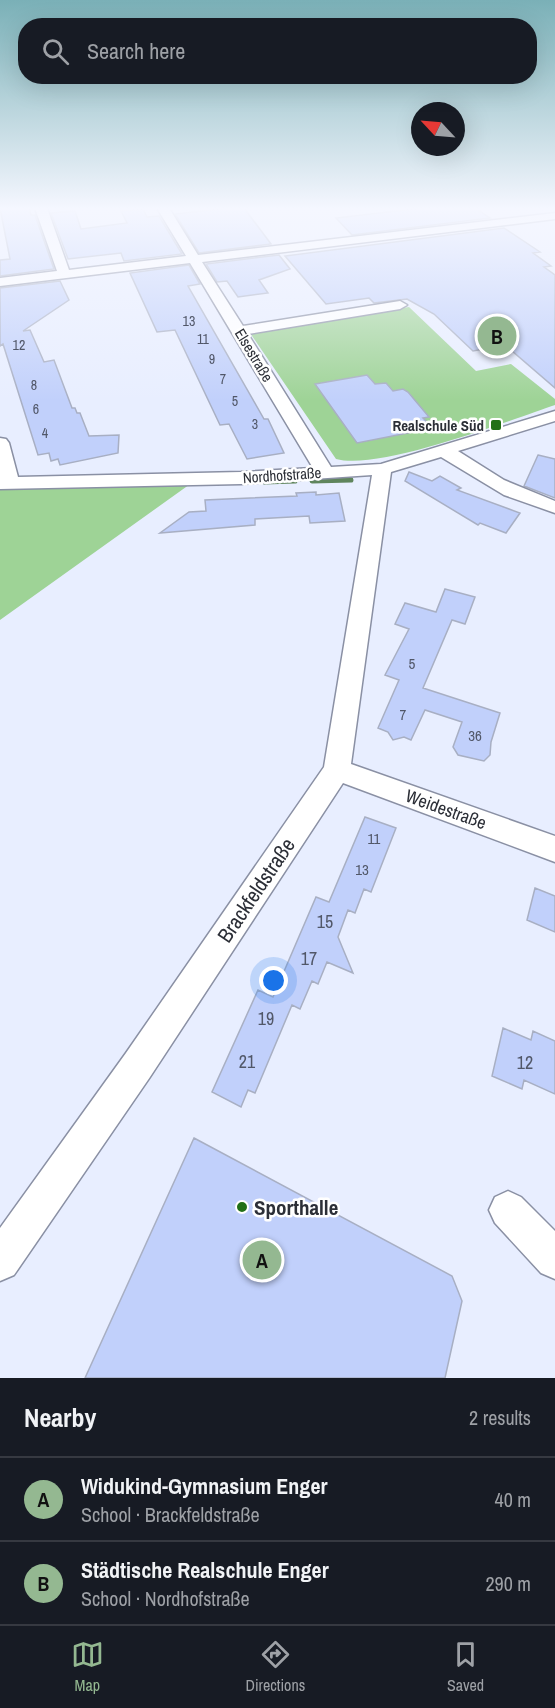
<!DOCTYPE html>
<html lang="en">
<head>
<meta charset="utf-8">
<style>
  body { margin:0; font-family:"Archivo Narrow",sans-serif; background:#20242c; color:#f1f3f6 }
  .compass { position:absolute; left:411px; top:102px; width:54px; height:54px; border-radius:50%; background:#171b24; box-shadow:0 6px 24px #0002; rotate:296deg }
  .you { position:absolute; left:274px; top:981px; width:21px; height:21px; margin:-15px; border:4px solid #fff; border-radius:50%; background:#1a73e8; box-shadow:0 0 0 9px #1a73e833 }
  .badge { display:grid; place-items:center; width:39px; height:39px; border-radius:50%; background:#94b891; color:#111; font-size:20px; font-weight:700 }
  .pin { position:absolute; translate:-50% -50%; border:3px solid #fff; box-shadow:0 2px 6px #0006 }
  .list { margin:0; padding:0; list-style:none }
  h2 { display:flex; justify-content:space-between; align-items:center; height:78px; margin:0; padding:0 24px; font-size:26px }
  h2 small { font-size:20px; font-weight:400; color:#9ea1a6 }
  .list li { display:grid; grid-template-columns:39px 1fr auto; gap:18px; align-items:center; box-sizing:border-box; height:84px; padding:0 24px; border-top:2px solid #363941 }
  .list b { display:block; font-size:22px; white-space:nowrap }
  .list p { margin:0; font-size:20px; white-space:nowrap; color:#9ea1a6 }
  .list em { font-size:20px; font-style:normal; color:#9ea1a6 }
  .icon { flex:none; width:33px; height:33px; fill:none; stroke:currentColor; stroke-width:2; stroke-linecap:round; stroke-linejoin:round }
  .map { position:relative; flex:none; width:555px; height:1378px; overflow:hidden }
  .search { position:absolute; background:#171b24; box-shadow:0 6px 24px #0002; left:18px; right:18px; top:18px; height:66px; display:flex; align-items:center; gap:15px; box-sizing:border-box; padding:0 21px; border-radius:24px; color:#9ea1a6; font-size:22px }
  .sheet { height:246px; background:#171b24 }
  nav { display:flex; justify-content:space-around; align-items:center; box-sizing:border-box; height:84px; border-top:2px solid #363941; background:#171b24; font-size:16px; color:#9ea1a6 }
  nav a { display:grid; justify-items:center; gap:3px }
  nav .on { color:#94b891 }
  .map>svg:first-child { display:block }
  .green { fill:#9ed396 }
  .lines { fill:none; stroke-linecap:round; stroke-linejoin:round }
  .stream { stroke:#5f855d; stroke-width:5 }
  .building { fill:#c1d0fb; stroke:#a8afc3; stroke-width:1.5 }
  .minor-casing { stroke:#8a90a4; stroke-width:3 }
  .minor { fill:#fff; fill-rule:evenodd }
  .poi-dot { fill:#227016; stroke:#fff; stroke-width:2 }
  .labels { text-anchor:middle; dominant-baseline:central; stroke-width:5; stroke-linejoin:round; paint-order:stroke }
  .far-number-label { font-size:14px; fill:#515768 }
  .far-street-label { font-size:15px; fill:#2c2f37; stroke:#fff }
  .far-poi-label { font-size:15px; font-weight:bold; fill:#2c2f37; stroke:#fff; text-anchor:end }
  .number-label { font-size:15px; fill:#515768 }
  .street-label { font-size:18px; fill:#2c2f37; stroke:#fff }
  .near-number-label { font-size:18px; fill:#515768 }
  .near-street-label { font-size:21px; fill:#2c2f37; stroke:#fff }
  .near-poi-label { font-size:21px; font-weight:bold; fill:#2c2f37; stroke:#fff; text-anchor:start }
</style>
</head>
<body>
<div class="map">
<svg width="555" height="1378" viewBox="0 0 555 1378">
  <rect width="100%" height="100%" fill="#e8eeff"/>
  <path class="green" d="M409 307 476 371 511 364 555 399V405C508 421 380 471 336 459L250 333Z
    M193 482 0 620V487Z"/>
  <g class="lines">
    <path class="stream" d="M312 481 351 480
      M264 482 295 481"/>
  </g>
  <path class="building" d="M0 208H29L31 215H35L54 269 0 276V260L10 259Z
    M228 208H244L271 244 199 253 175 214Z
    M422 208H475L490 218 352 235 336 218Z
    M143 209 147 217 159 216 182 254 124 261 121 253 68 259 51 213 75 211 81 229 127 223 121 211Z
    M504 228 540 252 533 253 551 266 544 267 555 275V388L505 345 473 351 434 314 407 299 374 303 369 298 326 304 285 256Z
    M279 255 290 269 259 280 268 293 238 297 227 281 217 282 206 264Z
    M189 265 200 284 188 286 264 419H268L284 453 247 459 229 424 220 425 175 330 157 332 130 273Z
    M60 281 69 300 23 331 30 330 44 362 54 360 72 408H75L77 413H80L89 436 119 435 118 453 60 465 58 459 51 461 49 453 38 455 3 344 0 346V288Z
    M367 375 375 384 386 383 393 391 403 389 408 392 429 417 423 418 428 423 409 427 413 432 357 443 315 384Z
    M538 455 555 459V498L524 486Z
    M409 472 432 481 440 476 461 488 457 490 520 513 506 533 480 523 478 525 405 481Z
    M316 492V495L339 493 345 521 310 523 309 516 255 519V525L160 533 189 512 206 511 205 500 297 496 296 493Z
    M445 589 475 597 465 624 452 620 423 688 500 713 491 742 490 755 484 761 458 755 453 747 462 722 425 710 411 740 404 737 393 740 388 732 378 728 399 680 385 675 409 629 395 624 405 603 436 612Z
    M365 817 396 828 371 892 364 889 355 913 348 910 338 937 353 973 327 962 318 984 312 981 300 1009 292 1005 255 1093 248 1090 241 1107 212 1092 258 990 273 997 316 897 329 902Z
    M535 888 555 896V932L527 920Z
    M503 1028 531 1040 533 1031 555 1041V1094L524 1080 522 1089 492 1076Z
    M194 1138 452 1276 462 1301 445 1378H85Z"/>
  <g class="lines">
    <defs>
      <path id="minor" d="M35 208H47L69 270 186 256 157 208H169L198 255 555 213V219L202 262 243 326 400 301 407 305 400 309 248 334 331 467 381 464 555 411V421L458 451 504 480 555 501V513L504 495 441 457 391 472 351 764 555 836V862L343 783 150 1077 14 1275 0 1281V1228L126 1053 324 767 372 475 241 484 0 489V438L6 439 9 443 18 477 241 472 313 468 190 263 0 286V278L57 271Z
        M508 1191 521 1197 555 1231V1279L541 1273 495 1223 489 1210 495 1197Z"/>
    </defs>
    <use href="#minor" class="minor-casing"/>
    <use href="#minor" class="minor"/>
  </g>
  <linearGradient id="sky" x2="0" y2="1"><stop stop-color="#7ab0b7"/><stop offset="0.52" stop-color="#f5f7ff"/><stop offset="1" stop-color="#f5f7ff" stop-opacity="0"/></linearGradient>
  <rect width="555" height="401" fill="url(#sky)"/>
  <g class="poi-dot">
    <rect x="490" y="419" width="12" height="12" rx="3"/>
    <circle cx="242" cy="1207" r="6"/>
  </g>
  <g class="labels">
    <g class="far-number-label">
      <text x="189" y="321">13</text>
      <text x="203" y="339">11</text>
      <text x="19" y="345">12</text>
      <text x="212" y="359">9</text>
      <text x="223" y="379">7</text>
      <text x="34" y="385">8</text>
      <text x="235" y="401">5</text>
      <text x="36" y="409">6</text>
      <text x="255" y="424">3</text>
      <text x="45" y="433">4</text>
    </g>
    <g class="far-street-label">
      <text transform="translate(254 355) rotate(59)">Elsestraße</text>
      <text transform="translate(282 475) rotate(-4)">Nordhofstraße</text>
    </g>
    <g class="far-poi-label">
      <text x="484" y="425">Realschule Süd</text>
    </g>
    <g class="number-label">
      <text x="412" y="663">5</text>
      <text x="403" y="714">7</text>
      <text x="475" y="735">36</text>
      <text x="374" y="838">11</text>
      <text x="362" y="869">13</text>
    </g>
    <g class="street-label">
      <text transform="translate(446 809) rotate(20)">Weidestraße</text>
    </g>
    <g class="near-number-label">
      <text x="325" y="921">15</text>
      <text x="309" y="958">17</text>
      <text x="266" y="1018">19</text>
      <text x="247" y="1061">21</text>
      <text x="525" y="1062">12</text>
    </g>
    <g class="near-street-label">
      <text transform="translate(256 890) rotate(-56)">Brackfeldstraße</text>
    </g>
    <g class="near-poi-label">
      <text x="254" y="1207">Sporthalle</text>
    </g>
  </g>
</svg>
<svg class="compass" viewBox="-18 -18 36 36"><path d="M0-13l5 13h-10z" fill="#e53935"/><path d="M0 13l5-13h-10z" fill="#9ea1a6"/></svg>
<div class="you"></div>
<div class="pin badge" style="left:262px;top:1260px">A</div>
<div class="pin badge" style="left:497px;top:336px">B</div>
<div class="search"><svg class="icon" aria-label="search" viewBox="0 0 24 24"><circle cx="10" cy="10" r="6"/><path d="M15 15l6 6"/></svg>Search here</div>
</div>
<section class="sheet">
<h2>Nearby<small>2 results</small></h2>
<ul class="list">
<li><span class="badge">A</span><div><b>Widukind-Gymnasium Enger</b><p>School · Brackfeldstraße</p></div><em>40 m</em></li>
<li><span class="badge">B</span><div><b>Städtische Realschule Enger</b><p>School · Nordhofstraße</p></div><em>290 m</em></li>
</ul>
</section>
<nav>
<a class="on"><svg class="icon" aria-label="map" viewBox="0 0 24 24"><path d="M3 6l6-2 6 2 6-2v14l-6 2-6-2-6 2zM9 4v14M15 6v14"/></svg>Map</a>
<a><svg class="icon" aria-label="directions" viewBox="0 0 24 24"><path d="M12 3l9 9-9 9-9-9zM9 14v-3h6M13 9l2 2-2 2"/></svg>Directions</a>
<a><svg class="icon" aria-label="saved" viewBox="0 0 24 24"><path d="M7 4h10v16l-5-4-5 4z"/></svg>Saved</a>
</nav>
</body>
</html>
